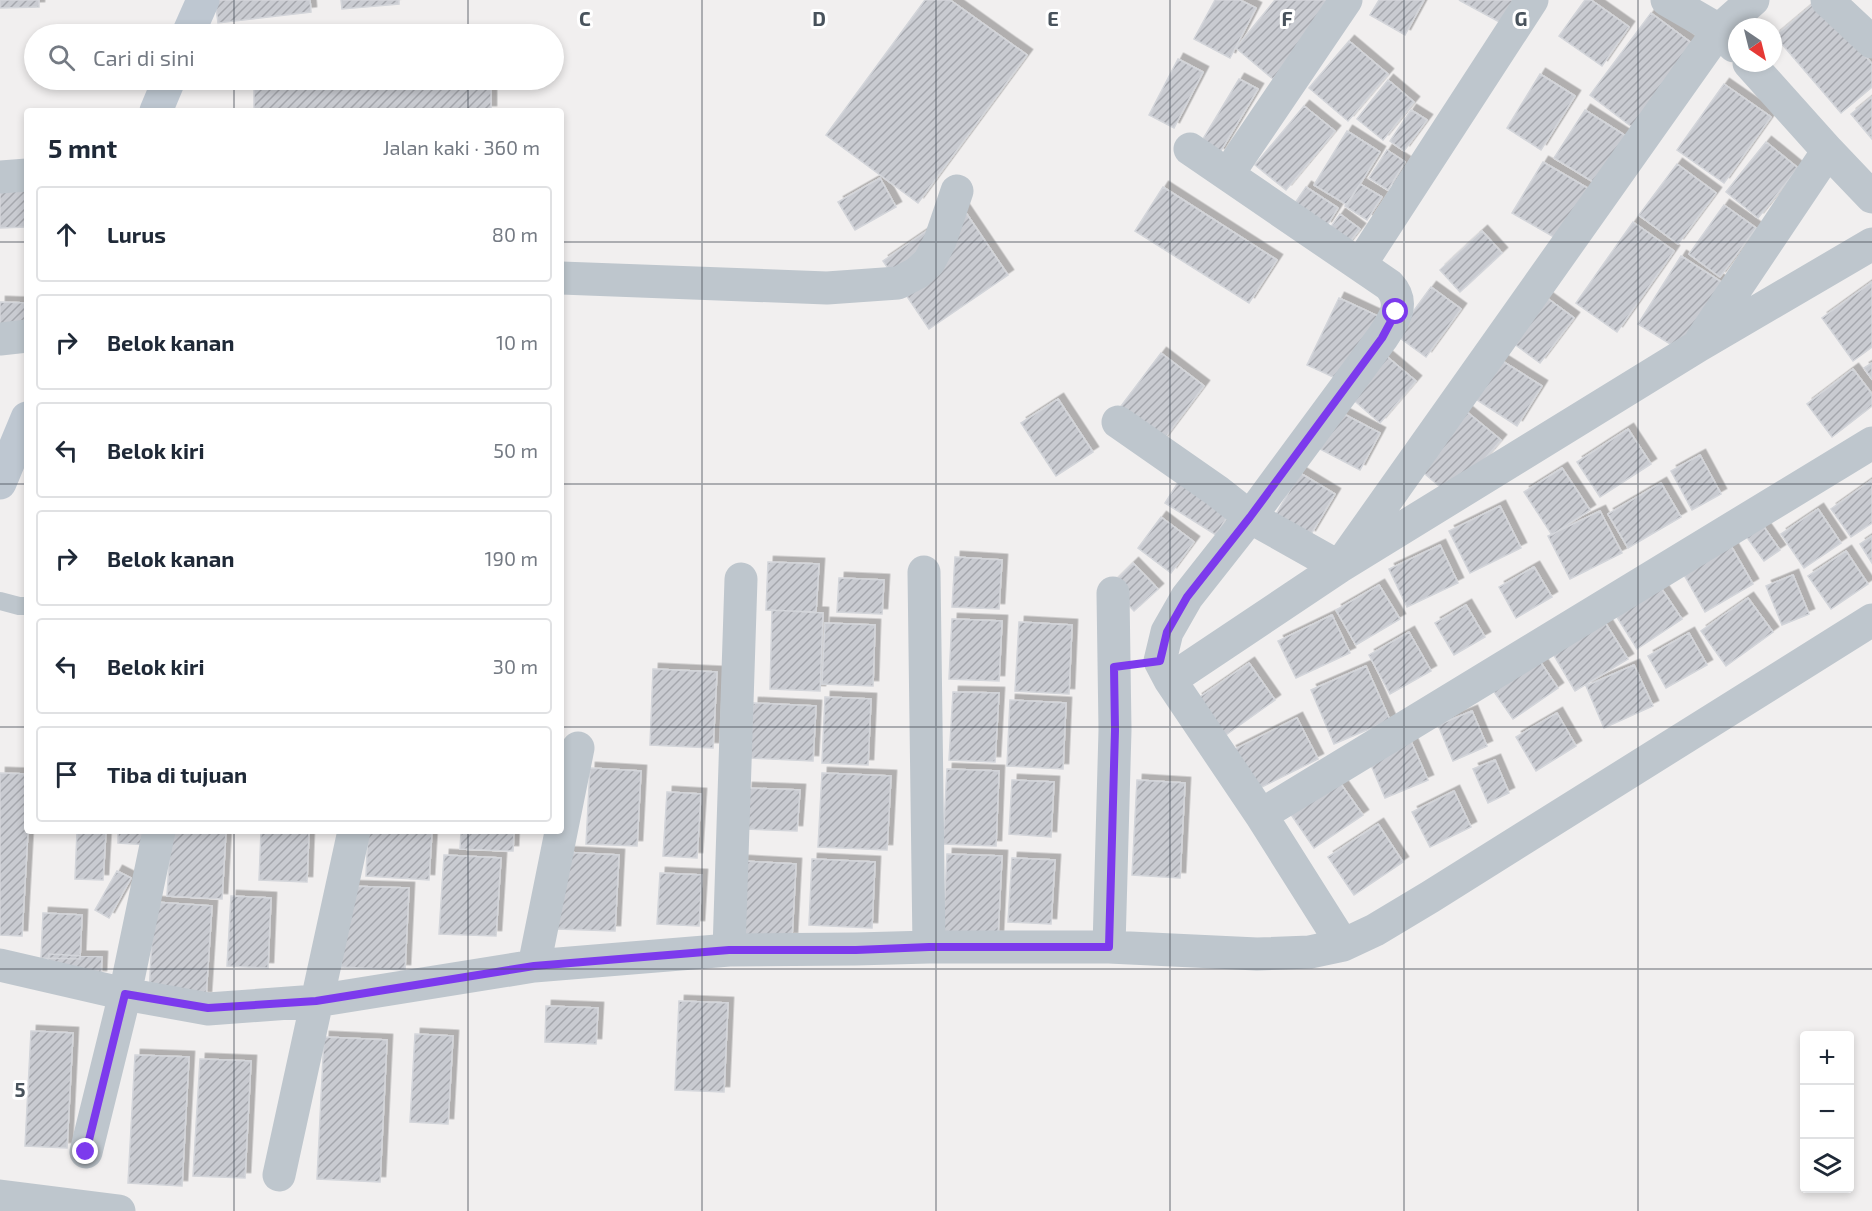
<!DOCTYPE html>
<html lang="id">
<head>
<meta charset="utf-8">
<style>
  body { margin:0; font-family:"Exo 2",sans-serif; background:#f6f6f7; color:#1f2937 }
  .controls { position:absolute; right:18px; bottom:18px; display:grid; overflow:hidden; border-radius:6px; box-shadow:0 3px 9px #0003 }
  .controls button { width:54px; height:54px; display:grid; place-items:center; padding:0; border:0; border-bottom:2px solid #e0e1e3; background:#fff; color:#1f2937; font:30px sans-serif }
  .compass { position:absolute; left:1728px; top:18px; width:54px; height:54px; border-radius:50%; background:#fff; box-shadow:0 3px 9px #0003; rotate:145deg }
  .stop { position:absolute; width:18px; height:18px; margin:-14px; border:4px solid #7c3aed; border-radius:50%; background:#fff }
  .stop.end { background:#7c3aed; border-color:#fff; box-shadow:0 2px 6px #0008 }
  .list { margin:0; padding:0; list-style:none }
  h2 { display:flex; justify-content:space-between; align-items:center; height:78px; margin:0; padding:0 24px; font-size:26px }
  h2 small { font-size:20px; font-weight:400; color:#747a83 }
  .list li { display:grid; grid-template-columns:39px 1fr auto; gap:18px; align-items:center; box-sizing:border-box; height:96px; margin:0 12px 12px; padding:0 12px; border:2px solid #e0e1e3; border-radius:6px }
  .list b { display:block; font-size:22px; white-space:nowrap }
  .list em { font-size:20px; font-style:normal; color:#747a83 }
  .icon { flex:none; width:33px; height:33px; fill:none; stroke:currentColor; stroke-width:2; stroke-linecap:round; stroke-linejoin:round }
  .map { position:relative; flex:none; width:1872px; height:1211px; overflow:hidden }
  .search { position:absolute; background:#fff; box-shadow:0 3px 9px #0003; left:24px; top:24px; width:540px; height:66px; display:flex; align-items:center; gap:15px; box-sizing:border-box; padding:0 21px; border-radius:33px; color:#747a83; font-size:22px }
  .panel { position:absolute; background:#fff; box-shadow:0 3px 9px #0003; left:24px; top:108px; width:540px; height:726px; border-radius:6px }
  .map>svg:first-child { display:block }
  .building { fill:url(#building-hatch); stroke:#d3d5da; stroke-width:1.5; filter:url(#shadow) }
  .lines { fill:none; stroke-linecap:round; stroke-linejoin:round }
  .lane { stroke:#bec6cd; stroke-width:18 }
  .street { stroke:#bec6cd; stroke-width:33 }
  .secondary { stroke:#bec7d1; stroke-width:33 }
  .route { stroke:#7c3aed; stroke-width:8 }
  .grid { fill:none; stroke:#48525b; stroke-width:1.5; stroke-opacity:0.55 }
  .grid-label { font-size:20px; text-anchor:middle; font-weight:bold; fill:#48525b; stroke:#fff; stroke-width:6; stroke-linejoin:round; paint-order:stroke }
</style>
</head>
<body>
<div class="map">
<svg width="1872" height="1211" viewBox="0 0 1872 1211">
  <defs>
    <pattern id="building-hatch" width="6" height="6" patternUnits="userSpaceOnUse" patternTransform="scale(1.5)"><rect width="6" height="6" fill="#c9cbd1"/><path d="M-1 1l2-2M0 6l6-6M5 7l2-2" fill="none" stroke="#a5a7ad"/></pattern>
    <filter id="shadow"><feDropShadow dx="5.5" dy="-5.5" stdDeviation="0" flood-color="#0004"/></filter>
  </defs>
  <rect width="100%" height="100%" fill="#f1efef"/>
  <path class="building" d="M0 0H39V7L0 8Z
    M215 0H310L311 12 218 23Z
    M341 0H399V4L342 9Z
    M925 0H950L1027 55 918 203 826 135Z
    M1215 0H1240L1256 8 1230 58 1194 39Z
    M1275 0H1337L1273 79 1236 48Z
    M1379 0H1424L1405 35 1370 15Z
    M1459 0H1516L1503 24Z
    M1585 0H1591L1629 27 1602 66 1559 36Z
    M1818 0 1872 64V87L1841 113 1775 36Z
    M1651 13 1694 45 1632 127 1590 95Z
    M1349 41 1388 74 1348 121 1309 88Z
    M1178 59 1203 72 1174 128 1149 115Z
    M1540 74 1575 96 1541 150 1507 128Z
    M1239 79 1258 89 1219 154 1200 144Z
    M1388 80 1414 102 1383 140 1357 119Z
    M1724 84 1771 117 1724 183 1677 150Z
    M491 86V111H254V87Z
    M1872 97V139L1851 114Z
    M1304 106 1335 131 1286 190 1255 165Z
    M1411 110 1427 120 1404 151 1390 141Z
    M1585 110 1626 136 1595 183 1554 158Z
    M1347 131 1380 152 1347 205 1314 185Z
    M1766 142 1798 168 1758 218 1726 192Z
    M1387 150 1405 162 1388 190 1369 178Z
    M1543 162 1596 193 1566 244 1512 213Z
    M1677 164 1716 193 1678 244 1639 215Z
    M880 178 896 207 855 230 838 202Z
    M1360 184 1382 197 1367 220 1345 206Z
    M0 186H27V227L0 228Z
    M1163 187 1277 260 1249 303 1135 231Z
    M1306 187 1338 208 1326 227 1293 206Z
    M1724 205 1756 228 1720 277 1689 254Z
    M962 207 1008 275 929 329 883 261Z
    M1340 214 1360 229 1345 248 1325 235Z
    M1633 222 1674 251 1617 332 1576 303Z
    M1482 231 1502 253 1460 292 1440 270Z
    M1681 256 1726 285 1683 352 1638 324Z
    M1872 282V347L1853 361 1822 318Z
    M1431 287 1461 309 1426 357 1396 335Z
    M1339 298 1378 316 1346 383 1307 365Z
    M1547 298 1574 318 1540 363 1513 343Z
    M0 302 27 303V329L0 328Z
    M1161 353 1204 386 1161 443 1118 410Z
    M1385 355 1416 381 1380 423 1350 397Z
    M1499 359 1542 386 1517 426 1474 398Z
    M1872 363V379L1864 368Z
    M1853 369 1872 394V406L1832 437 1807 404Z
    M1058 399 1093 452 1056 476 1021 423Z
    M1338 411 1380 433 1360 470 1318 448Z
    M1467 412 1501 440 1452 497 1419 469Z
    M1628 429 1651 464 1600 497 1577 462Z
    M1700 455 1721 494 1692 510 1671 471Z
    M1562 468 1590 510 1552 535 1524 492Z
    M1300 473 1335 494 1310 536 1275 516Z
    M1181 478 1232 509 1216 535 1165 503Z
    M1872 480V523L1851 537 1831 509Z
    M1661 483 1681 517 1628 548 1608 514Z
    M1500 506 1521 548 1470 573 1449 531Z
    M1818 509 1841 543 1804 568 1781 534Z
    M1600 511 1622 553 1570 579 1548 536Z
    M1161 517 1194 542 1171 573 1138 548Z
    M1759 520 1780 550 1764 561 1743 532Z
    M1872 536V563L1860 544Z
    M1727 539 1753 584 1705 612 1679 566Z
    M1440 545 1458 583 1407 607 1389 569Z
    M1846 551 1868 584 1831 609 1808 576Z
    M955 557 1002 560 999 609 952 607Z
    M768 562 819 564 816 612 766 610Z
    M1133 563 1158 589 1134 611 1110 586Z
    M1534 567 1552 597 1516 618 1499 587Z
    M1793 575 1809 614 1782 625 1766 586Z
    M839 578 884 580 882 614 837 612Z
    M1379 585 1400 619 1356 645 1336 610Z
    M1659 585 1682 619 1637 649 1615 614Z
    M1748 598 1773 632 1726 666 1701 631Z
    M1466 605 1485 637 1454 655 1435 623Z
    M772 610 823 613 820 691 770 689Z
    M1332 615 1350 653 1296 678 1278 641Z
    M1601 616 1628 659 1575 691 1549 647Z
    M952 619 1002 621 999 681 949 679Z
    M1019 622 1072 625 1069 694 1015 691Z
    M825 623 875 625 873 686 822 684Z
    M1409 632 1431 671 1390 694 1369 655Z
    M1689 633 1707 665 1666 688 1648 656Z
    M1537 657 1558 688 1513 719 1492 689Z
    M1249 663 1275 700 1223 737 1197 699Z
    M1634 665 1653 706 1604 728 1586 686Z
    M1366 666 1390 720 1334 744 1311 690Z
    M653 669 717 672 713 748 650 745Z
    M953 692 999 693 995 762 949 760Z
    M825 697 871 699 868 765 822 763Z
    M1010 700 1066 703 1063 769 1007 766Z
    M753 703 816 706 813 761 750 758Z
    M1472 711 1487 746 1453 761 1438 725Z
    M1557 713 1576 746 1536 771 1516 737Z
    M1297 718 1318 759 1252 792 1231 751Z
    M1410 739 1428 780 1385 798 1368 758Z
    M1495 760 1509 793 1488 803 1473 769Z
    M590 768 641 771 637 846 586 844Z
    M947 769 999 771 996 846 943 844Z
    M0 773 27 774 28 831 22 936 0 935Z
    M822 773 891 776 887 850 818 847Z
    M1333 773 1363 815 1314 848 1285 806Z
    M1012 780 1054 782 1051 837 1009 834Z
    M1137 780 1185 783 1180 878 1132 875Z
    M747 788 800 790 797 831 745 829Z
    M1454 791 1471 827 1430 847 1412 812Z
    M667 792 701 794 697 858 663 856Z
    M1378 824 1403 862 1354 895 1328 857Z
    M77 831H106L103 880 75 879Z
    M118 831H151L150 845 118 843Z
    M171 831H226L222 899 167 896Z
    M261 831H309L307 882 259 880Z
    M368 831H432L429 880 366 876Z
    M461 831H514L513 851 460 849Z
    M561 852 619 855 615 931 557 929Z
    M947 854 1002 856 998 936 943 933Z
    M444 855 501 858 496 936 439 934Z
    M1012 858 1055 860 1051 924 1008 922Z
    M812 859 875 862 872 928 809 925Z
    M743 861 796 864 792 938 739 935Z
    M117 871 131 878 109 918 95 910Z
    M660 873 702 875 699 926 657 924Z
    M345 886 409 888 405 970 341 967Z
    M231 896 271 898 268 968 227 966Z
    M154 902 212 906 206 997 149 994Z
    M43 913 82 915 80 959 41 958Z
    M49 954 102 957 101 976 48 974Z
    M679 1001 728 1003 724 1092 675 1090Z
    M546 1006 598 1008 596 1044 545 1042Z
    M31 1031 73 1033 67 1148 25 1146Z
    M415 1034 453 1036 448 1124 410 1122Z
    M324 1037 387 1040 380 1182 317 1179Z
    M135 1055 189 1057 182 1186 128 1183Z
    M200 1059 251 1061 245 1178 193 1176Z"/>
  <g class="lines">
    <path class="lane" d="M0 601 19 606H27"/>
    <path class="street" d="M1667 0 1719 30 1734 46
      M1827 0 1872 42
      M1749 63 1828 151 1872 197
      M1190 149 1389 285C1406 303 1394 320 1382 338L1250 517 1187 597 1167 632 1160 661 1170 680 1261 815 1343 945
      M1228 174 1346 0
      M0 177 27 175
      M1360 265 1532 0
      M561 278 827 288 898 283 917 273 929 262 940 241 957 191
      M0 339 27 336
      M1702 339 1828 151
      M1118 422 1217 491 1250 517 1339 567 1719 30 1753 0
      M924 572 929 947
      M1170 680 1339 567 1698 346 1872 244
      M1261 815 1872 443
      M1109 947 1115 730 1113 593
      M729 950 741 579
      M0 965 125 994 208 1009 316 1001 534 966 729 950 856 949 929 947H1109L1257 954 1310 952 1343 945 1375 930 1430 897 1872 620
      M534 966 578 748
      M86 1152 125 994 159 831
      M279 1175 354 831
      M0 1196 119 1211"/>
    <path class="secondary" d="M188 34 203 0
      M156 111 169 80
      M0 483 27 418"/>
  </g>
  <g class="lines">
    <path class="route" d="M86 1152 125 994 208 1008 316 1001 534 966 729 950H856L929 947H1109L1115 730 1114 667 1160 661 1167 632 1187 597 1250 517 1382 338 1396 312"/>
  </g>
  <path class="grid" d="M234 0V34M468 0V34M702 0V1211M936 0V1211M1170 0V1211M1404 0V1211M1638 0V1211M234 80V111M468 80V111M0 242H27M561 242H1872M0 484H27M561 484H1872M0 727H27M561 727H1872M234 831V1211M468 831V1211M0 969H1872"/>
  <g class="grid-label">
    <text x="585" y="26">C</text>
    <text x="819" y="26">D</text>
    <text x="1053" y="26">E</text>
    <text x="1287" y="26">F</text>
    <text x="1521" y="26">G</text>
    <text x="20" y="1097">5</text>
  </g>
</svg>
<div class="controls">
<button>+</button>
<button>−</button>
<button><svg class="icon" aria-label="layers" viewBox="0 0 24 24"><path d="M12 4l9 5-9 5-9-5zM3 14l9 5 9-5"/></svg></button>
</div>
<svg class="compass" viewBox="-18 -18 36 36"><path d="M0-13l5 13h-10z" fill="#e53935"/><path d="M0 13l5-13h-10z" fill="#747a83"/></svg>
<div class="stop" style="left:1396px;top:312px"></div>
<div class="stop end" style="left:86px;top:1152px"></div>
<div class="search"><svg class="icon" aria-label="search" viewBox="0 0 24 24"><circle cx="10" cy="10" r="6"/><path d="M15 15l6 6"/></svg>Cari di sini</div>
<section class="panel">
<h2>5 mnt<small>Jalan kaki · 360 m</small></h2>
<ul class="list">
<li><svg class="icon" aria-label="ahead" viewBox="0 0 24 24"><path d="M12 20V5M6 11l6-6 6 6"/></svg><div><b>Lurus</b></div><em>80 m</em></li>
<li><svg class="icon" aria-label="right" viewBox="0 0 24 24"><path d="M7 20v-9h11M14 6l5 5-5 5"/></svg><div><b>Belok kanan</b></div><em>10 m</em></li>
<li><svg class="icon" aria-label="left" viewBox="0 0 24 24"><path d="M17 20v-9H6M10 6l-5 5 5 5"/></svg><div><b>Belok kiri</b></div><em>50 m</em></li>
<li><svg class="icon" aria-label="right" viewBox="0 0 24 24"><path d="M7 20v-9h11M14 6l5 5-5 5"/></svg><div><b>Belok kanan</b></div><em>190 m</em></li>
<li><svg class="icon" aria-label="left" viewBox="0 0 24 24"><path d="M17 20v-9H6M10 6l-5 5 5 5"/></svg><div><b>Belok kiri</b></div><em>30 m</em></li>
<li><svg class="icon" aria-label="arrive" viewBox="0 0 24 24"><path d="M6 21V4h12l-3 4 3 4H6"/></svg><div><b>Tiba di tujuan</b></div></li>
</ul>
</section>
</div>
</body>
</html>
